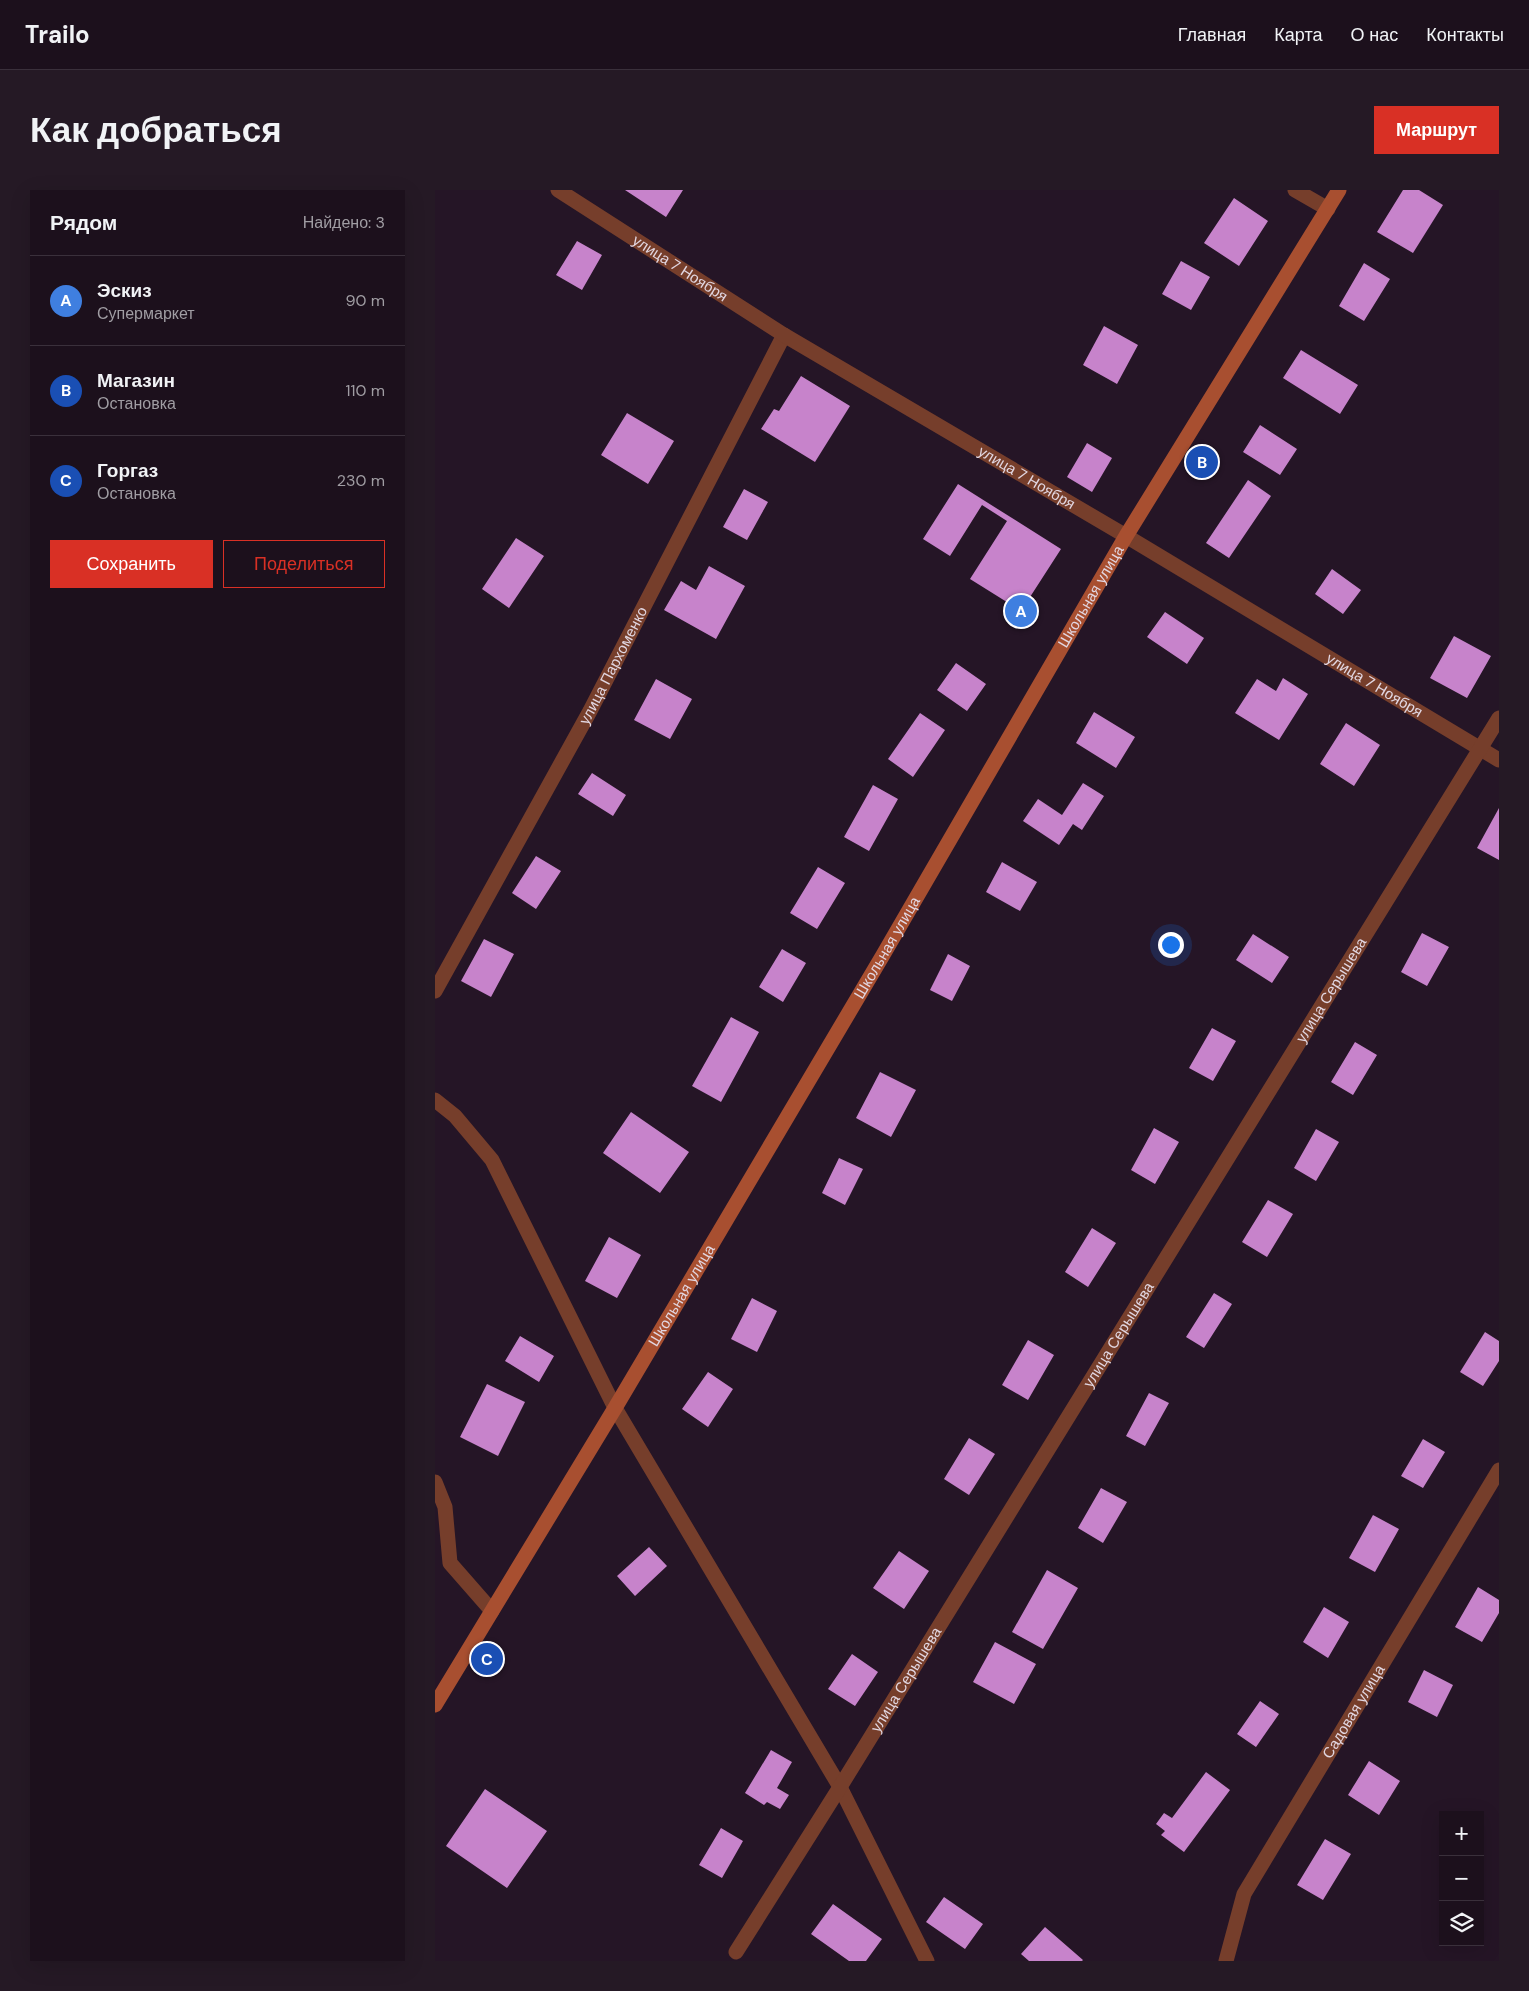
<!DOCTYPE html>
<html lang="ru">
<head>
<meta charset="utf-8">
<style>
  body { margin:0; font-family:"DM Sans",sans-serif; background:#251925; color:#f1f3f6 }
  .controls { position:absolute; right:15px; bottom:15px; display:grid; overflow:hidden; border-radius:0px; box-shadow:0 5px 20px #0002 }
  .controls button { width:45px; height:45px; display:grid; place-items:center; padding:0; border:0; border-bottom:1px solid #3a303b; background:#1c101c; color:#f1f3f6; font:25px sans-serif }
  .you { position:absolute; left:735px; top:754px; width:18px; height:18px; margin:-12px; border:4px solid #fff; border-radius:50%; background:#1a73e8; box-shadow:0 0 0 8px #1a73e833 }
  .badge { display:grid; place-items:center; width:32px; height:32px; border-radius:50%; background:#d93025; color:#fff; font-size:16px; font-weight:700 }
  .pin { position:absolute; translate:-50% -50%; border:2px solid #fff; box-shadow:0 1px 5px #0006 }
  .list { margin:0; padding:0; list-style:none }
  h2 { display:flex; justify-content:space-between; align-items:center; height:65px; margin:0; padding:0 20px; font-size:21px }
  h2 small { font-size:16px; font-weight:400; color:#a09da3 }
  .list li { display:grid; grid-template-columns:32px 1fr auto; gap:15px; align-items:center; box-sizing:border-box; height:90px; padding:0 20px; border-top:1px solid #3a303b }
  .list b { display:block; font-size:19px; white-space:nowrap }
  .list p { margin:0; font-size:16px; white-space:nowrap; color:#a09da3 }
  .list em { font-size:16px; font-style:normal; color:#a09da3 }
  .actions { display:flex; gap:10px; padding:15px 20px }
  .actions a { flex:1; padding:11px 0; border:1px solid #d93025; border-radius:0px; text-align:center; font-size:18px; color:#d93025 }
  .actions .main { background:#d93025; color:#fff }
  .icon { flex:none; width:28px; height:28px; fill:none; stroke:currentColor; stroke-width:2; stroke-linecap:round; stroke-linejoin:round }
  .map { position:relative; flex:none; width:1064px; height:1771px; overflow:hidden; border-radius:0px }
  header { display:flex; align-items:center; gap:30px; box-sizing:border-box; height:70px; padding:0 25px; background:#1c101c; border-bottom:1px solid #3a303b }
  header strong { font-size:24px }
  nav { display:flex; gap:28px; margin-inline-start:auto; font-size:18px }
  .intro { display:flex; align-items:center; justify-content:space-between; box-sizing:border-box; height:120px; padding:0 30px }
  h1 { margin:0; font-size:35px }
  .button { padding:12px 22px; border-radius:0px; background:#d93025; color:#fff; font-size:18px; font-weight:700 }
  main { display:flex; gap:30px; padding:0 30px }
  aside { flex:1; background:#1c101c; border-radius:0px; box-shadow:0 5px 20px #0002 }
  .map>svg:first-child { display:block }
  .building { fill:#c783cb }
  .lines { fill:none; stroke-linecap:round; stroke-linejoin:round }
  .service { stroke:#763e2b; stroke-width:15 }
  .minor { stroke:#763e2b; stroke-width:15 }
  .secondary { stroke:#a84f30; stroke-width:15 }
  .labels { text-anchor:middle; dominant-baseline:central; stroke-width:5; stroke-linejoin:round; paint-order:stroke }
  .street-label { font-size:15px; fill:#e2d7e2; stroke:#1b0c1c }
</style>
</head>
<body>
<header>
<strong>Trailo</strong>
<nav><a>Главная</a><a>Карта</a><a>О нас</a><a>Контакты</a></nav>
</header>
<div class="intro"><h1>Как добраться</h1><a class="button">Маршрут</a></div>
<main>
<aside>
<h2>Рядом<small>Найдено: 3</small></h2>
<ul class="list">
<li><span class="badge" style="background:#3f7fe0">A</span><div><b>Эскиз</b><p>Супермаркет</p></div><em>90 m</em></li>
<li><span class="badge" style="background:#1a4fb4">B</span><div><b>Магазин</b><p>Остановка</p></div><em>110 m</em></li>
<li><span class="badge" style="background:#1a4fb4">C</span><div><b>Горгаз</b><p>Остановка</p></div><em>230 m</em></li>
</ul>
<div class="actions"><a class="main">Сохранить</a><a>Поделиться</a></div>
</aside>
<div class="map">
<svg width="1064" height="1771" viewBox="0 0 1064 1771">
  <rect width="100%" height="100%" fill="#251526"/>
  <path class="building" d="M190 0H248L231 27Z
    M968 0H984L1008 15 978 63 942 42Z
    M799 8 833 31 804 76 769 53Z
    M142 51 167 65 147 100 121 85Z
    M746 71 775 87 756 120 727 104Z
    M929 73 955 89 929 131 904 116Z
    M669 136 703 155 682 194 648 175Z
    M866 160 923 195 905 224 848 188Z
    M366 186 415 216 380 272 326 239 339 219 344 221Z
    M192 223 239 251 213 294 166 265Z
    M825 235 862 259 845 285 808 262Z
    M652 253 677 268 657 302 632 287Z
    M813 290 836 306 794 368 771 353Z
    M523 294 626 359 586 421 535 389 572 331 547 315 515 366 488 349Z
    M309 299 333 312 312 350 288 337Z
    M81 348 109 366 74 418 47 399Z
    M274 376 310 396 281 449 229 420 246 391 261 400Z
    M897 379 926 400 908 424 880 404Z
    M730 422 769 448 752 474 712 447Z
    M1019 446 1056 466 1032 508 995 488Z
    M521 473 551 494 532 521 502 500Z
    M848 488 873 504 844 550 800 523 822 489 841 501Z
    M221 489 257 509 235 549 199 530Z
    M659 522 700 547 681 578 641 553Z
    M485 523 510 540 478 587 453 569Z
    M911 533 945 555 919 596 885 574Z
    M157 583 191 605 178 626 143 604Z
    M648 593 669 606 647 640 638 634 624 655 588 631 603 609 627 625Z
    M438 595 463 609 434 661 409 647Z
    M1064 618V670L1042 658Z
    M101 666 126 681 101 719 77 703Z
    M567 672 602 692 585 721 551 702Z
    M383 677 410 693 382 739 355 723Z
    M987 743 1014 757 992 796 966 782Z
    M818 744 854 767 837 793 801 770Z
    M49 749 79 764 56 807 26 791Z
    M347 759 371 773 348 812 324 797Z
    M513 764 535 776 517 811 495 800Z
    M296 827 324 842 286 912 257 896Z
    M777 838 801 851 778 891 754 878Z
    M920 852 942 865 918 905 896 892Z
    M445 882 481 900 456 947 421 928Z
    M196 922 254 962 225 1003 168 963Z
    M719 938 744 952 720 994 696 980Z
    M881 939 904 952 881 991 859 978Z
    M404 968 428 979 410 1015 387 1003Z
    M833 1010 858 1024 832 1067 807 1052Z
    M657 1038 681 1053 653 1097 630 1082Z
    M174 1047 206 1065 182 1108 150 1091Z
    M779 1103 797 1114 769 1158 751 1147Z
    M317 1108 342 1121 322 1162 296 1149Z
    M1050 1142 1064 1151V1171L1048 1196 1025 1182Z
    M85 1146 119 1166 104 1192 70 1171Z
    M593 1150 619 1165 593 1210 567 1195Z
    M273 1182 298 1199 273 1237 247 1219Z
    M52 1194 90 1212 63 1266 25 1247Z
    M714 1203 734 1213 710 1256 691 1246Z
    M534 1248 560 1264 534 1305 509 1289Z
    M988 1249 1010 1262 988 1298 966 1286Z
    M666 1298 692 1312 668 1353 643 1338Z
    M938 1325 964 1339 940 1382 914 1368Z
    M214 1357 232 1376 200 1406 182 1386Z
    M464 1361 494 1381 469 1419 438 1398Z
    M612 1380 643 1398 608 1459 577 1442Z
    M1043 1397 1064 1410V1423L1047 1452 1020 1437Z
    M889 1417 914 1432 893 1468 868 1452Z
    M560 1452 601 1474 579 1514 538 1492Z
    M417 1464 443 1482 420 1516 393 1499Z
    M989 1480 1018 1495 1002 1527 973 1512Z
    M825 1511 844 1524 821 1557 802 1544Z
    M336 1560 357 1572 342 1598 354 1605 345 1619 332 1612 329 1615 310 1603Z
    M934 1571 965 1591 944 1625 913 1605Z
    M771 1582 795 1600 749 1662 726 1645 730 1641 721 1634 729 1623 737 1628Z
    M50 1599 112 1641 72 1698 11 1656Z
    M286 1638 308 1651 287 1688 264 1675Z
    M890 1649 916 1664 888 1710 862 1695Z
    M509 1707 548 1734 530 1759 491 1732Z
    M398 1714 447 1749 431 1771H414L376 1744Z
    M610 1737 648 1770 647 1771H594L586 1764Z"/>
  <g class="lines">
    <g class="service">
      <path id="s1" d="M0 801 155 521 349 145"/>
      <path d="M0 910 20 926 57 970 180 1218"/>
      <path d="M0 1292 10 1317 15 1373 57 1421"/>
    </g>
    <g class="minor">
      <path id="s2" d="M123 0 349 145 691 346 1064 570"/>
      <path d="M860 0 893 19"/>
      <path d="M180 1218 405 1597 492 1771"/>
      <path id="s3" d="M301 1762 405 1597 1064 528"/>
      <path id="s4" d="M791 1771 809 1704 1064 1280"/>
    </g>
    <path class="secondary" id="s5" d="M0 1515 180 1218 448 765 691 346 904 0"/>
  </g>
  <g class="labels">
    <g class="street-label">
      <text stroke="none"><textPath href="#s2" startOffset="145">улица 7 Ноября</textPath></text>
      <text stroke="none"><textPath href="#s2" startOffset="550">улица 7 Ноября</textPath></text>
      <text stroke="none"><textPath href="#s5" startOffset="1288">Школьная улица</textPath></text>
      <text stroke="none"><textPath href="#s1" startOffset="371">улица Пархоменко</textPath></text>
      <text stroke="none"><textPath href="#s2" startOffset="955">улица 7 Ноября</textPath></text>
      <text stroke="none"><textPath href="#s5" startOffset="882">Школьная улица</textPath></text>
      <text stroke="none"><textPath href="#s3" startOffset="1131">улица Серышева</textPath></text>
      <text stroke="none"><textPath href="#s5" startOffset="478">Школьная улица</textPath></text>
      <text stroke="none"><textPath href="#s3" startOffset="726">улица Серышева</textPath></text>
      <text stroke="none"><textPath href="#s3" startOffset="321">улица Серышева</textPath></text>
      <text stroke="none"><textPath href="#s4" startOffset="282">Садовая улица</textPath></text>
    </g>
  </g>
</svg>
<div class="controls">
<button>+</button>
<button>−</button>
<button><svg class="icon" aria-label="layers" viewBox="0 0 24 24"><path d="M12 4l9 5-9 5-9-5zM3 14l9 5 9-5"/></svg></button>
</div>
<div class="you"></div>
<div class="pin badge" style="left:586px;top:421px;background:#3f7fe0">A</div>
<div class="pin badge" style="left:767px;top:272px;background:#1a4fb4">B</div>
<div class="pin badge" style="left:52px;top:1469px;background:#1a4fb4">C</div>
</div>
</main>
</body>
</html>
